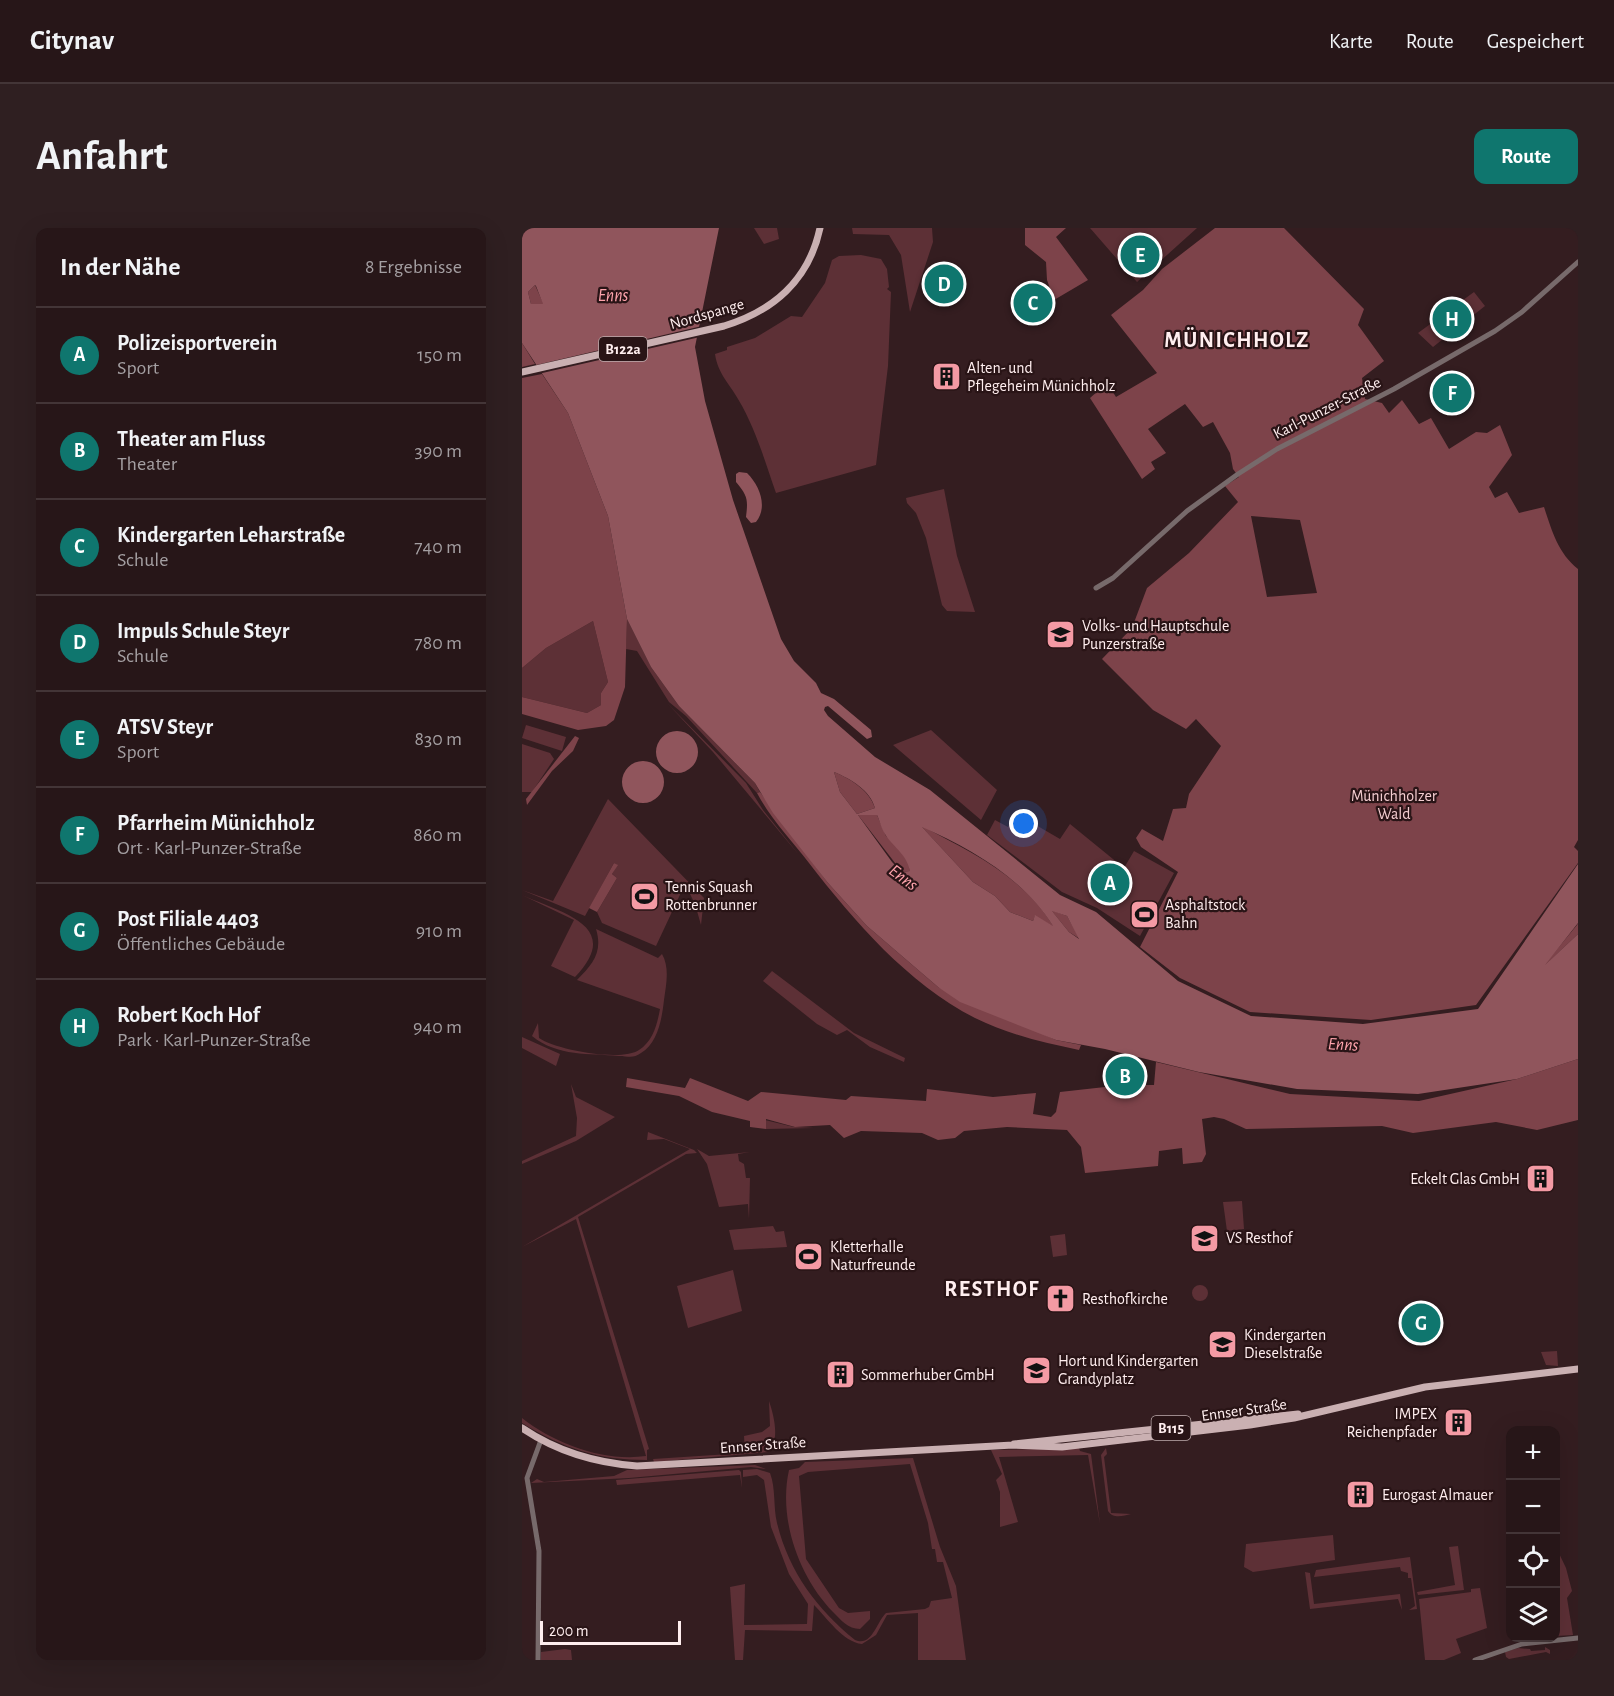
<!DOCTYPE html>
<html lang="de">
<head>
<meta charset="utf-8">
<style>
  body { margin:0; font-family:"Alegreya Sans",sans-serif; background:#2f1f21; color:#f1f3f6 }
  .controls { position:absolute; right:18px; bottom:18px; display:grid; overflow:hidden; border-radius:12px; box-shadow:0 6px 24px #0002 }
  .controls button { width:54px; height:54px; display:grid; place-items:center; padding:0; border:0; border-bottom:2px solid #433537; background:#271618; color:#f1f3f6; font:30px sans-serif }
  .scale { position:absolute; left:18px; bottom:15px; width:141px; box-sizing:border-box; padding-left:6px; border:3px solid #ffeeef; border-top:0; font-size:16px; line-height:21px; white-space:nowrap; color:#ffeeef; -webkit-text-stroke:4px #291416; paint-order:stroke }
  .you { position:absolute; left:502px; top:596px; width:21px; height:21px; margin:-15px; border:4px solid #fff; border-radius:50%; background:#1a73e8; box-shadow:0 0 0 9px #1a73e833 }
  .badge { display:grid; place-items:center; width:39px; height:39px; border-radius:50%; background:#0f766e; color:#fff; font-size:20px; font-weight:700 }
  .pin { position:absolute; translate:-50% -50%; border:3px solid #fff; box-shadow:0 2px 6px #0006 }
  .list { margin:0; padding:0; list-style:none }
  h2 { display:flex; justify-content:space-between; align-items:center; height:78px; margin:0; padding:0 24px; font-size:26px }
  h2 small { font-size:20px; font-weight:400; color:#a49fa2 }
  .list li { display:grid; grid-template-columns:39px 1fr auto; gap:18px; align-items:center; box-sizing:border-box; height:96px; padding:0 24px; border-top:2px solid #433537 }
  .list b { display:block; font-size:22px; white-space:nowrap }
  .list p { margin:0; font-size:20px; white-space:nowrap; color:#a49fa2 }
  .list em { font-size:20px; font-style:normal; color:#a49fa2 }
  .icon { flex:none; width:33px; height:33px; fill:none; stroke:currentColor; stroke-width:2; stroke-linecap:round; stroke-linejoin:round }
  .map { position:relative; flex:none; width:1056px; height:1432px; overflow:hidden; border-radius:12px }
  header { display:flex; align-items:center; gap:36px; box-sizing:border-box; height:84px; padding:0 30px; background:#271618; border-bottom:2px solid #433537 }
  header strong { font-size:28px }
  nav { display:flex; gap:33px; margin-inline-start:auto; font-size:21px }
  .intro { display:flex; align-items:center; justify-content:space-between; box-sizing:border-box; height:144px; padding:0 36px }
  h1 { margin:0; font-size:42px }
  .button { padding:15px 27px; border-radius:12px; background:#0f766e; color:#fff; font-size:21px; font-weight:700 }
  main { display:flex; gap:36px; padding:0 36px }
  aside { flex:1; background:#271618; border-radius:12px; box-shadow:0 6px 24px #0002 }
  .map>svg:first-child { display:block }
  .green { fill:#5d3036 }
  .forest { fill:#7d434a; fill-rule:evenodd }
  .water { fill:#90555c; fill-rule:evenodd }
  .pier { fill:#341d20 }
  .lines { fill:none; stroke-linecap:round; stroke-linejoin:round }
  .minor { stroke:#776a6b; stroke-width:5 }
  .major { stroke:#cab0b2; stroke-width:7 }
  .labels { text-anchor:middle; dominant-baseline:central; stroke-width:4.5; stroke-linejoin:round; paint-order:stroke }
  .shield { fill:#291416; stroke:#bfadae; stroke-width:1.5 }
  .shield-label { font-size:15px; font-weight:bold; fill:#ffeeef }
  .street-label { font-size:16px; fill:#ffeeef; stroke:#291416 }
  .poi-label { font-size:16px; fill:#ffeeef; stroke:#291416; text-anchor:start }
  .park-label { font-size:16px; fill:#f5ced1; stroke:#291416 }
  .water-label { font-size:18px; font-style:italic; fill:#fea3ac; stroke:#291416 }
  .district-label { font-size:22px; font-weight:bold; letter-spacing:1.5px; fill:#ffeeef; stroke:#291416 }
</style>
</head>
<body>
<header>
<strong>Citynav</strong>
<nav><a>Karte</a><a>Route</a><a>Gespeichert</a></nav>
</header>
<div class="intro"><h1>Anfahrt</h1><a class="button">Route</a></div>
<main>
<aside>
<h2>In der Nähe<small>8 Ergebnisse</small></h2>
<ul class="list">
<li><span class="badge">A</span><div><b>Polizeisportverein</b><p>Sport</p></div><em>150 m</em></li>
<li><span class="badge">B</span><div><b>Theater am Fluss</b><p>Theater</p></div><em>390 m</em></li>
<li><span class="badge">C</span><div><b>Kindergarten Leharstraße</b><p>Schule</p></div><em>740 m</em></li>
<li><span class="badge">D</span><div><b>Impuls Schule Steyr</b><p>Schule</p></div><em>780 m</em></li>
<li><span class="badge">E</span><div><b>ATSV Steyr</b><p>Sport</p></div><em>830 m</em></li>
<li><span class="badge">F</span><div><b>Pfarrheim Münichholz</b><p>Ort · Karl-Punzer-Straße</p></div><em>860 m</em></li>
<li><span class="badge">G</span><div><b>Post Filiale 4403</b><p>Öffentliches Gebäude</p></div><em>910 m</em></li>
<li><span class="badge">H</span><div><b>Robert Koch Hof</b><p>Park · Karl-Punzer-Straße</p></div><em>940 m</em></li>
</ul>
</aside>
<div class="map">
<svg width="1056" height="1432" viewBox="0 0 1056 1432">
  <rect width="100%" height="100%" fill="#341d20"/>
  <path class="green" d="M232 0H255L257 11 242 16Z
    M330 0H410L411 14 388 84 379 27 367 7 331 6Z
    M568 0H675L615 54Z
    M339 27 359 31 365 41 367 59 365 61 369 64 366 138 354 237 254 265C243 234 234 201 216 171 207 155 196 146 193 126L205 122V119L233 110 269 88 280 89 303 55 310 32 317 28Z
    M952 64 963 78 911 119 896 105Z
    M422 261 435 328 453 384 425 383 420 377 404 310 394 285 385 275 384 270Z
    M105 391 129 439 157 478 233 555 238 564 235 565 164 488 147 474 115 423 104 421Z
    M71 393 86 454 79 465V477L65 485 0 469V440L24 420Z
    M145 475 224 555 241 582 277 627 191 524Z
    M4 497 44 509 40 523 0 510Z
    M409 502 475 562 459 592 371 517Z
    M0 516 28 525 32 531 10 564H0Z
    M86 571 182 670 179 697 173 676 163 656 134 718 80 695 75 684 95 650 90 646 95 637 92 635 63 688 0 662 31 673Z
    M495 582 509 588 507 593 538 611 548 596 602 640 612 623 652 645 618 708 575 680 540 664 465 607 473 592 486 599Z
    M0 667C40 685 102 698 53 749L29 738 52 692Z
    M74 701 136 730 140 726C148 740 144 757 142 772 140 790 136 815 119 825 111 831 106 828 97 828 67 825 36 829 10 808L16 795 17 810C34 822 100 834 117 822 131 813 135 797 138 781L55 752C71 736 81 724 74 701Z
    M250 743 332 805 383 830 382 834 348 819 325 802 315 807 295 796 241 753Z
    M0 809 38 826 34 838 0 820Z
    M49 856 54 869 93 889 54 913 0 936V933L54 908 55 890Z
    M243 892 272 899 292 900 244 901Z
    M126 904 172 922 175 925 164 926 56 989 127 1221 125 1222V1232C77 1232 42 1221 0 1195V1190C33 1216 82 1234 124 1228L54 991 0 1019 168 921 142 911 125 912Z
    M175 921 187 928 228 924 216 926 217 933 222 936 224 950H228L227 991 226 976 197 979 185 936Z
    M720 973 722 1001 705 1003 701 974Z
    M251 998 254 1004 262 1003 265 1019 212 1022 207 1002Z
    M543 1006 545 1027 531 1029 528 1008Z
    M211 1042 220 1083 166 1100 155 1058Z
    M670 1065a8 8 0 1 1 16 0a8 8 0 1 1-16 0Z
    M1035 1123 1036 1138 1024 1137 1019 1124Z
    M247 1173C252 1188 258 1211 247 1224L132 1234 131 1231 223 1225 222 1208 240 1204 248 1198Z
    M557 1220 558 1223 569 1226 578 1296 566 1227 477 1229 496 1294 478 1299V1264L474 1252 480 1246 469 1222Z
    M584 1220 585 1226 582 1229 589 1285 609 1286C601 1288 591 1291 586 1283L579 1227Z
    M391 1230 418 1319 434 1358 444 1432H396V1385L365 1387 354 1407 340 1416C321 1414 305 1390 292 1377L290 1403 223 1402 221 1432H213L208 1359 223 1356 222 1397 285 1396 286 1376 267 1346 249 1299 242 1252 235 1247 221 1249V1242L235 1241 248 1245C254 1261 251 1279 255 1295 267 1344 295 1381 333 1412 350 1419 354 1395 364 1385L403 1381 407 1379 409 1373 430 1370 421 1334H415L413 1321H410L406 1295 388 1236 286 1244 277 1248 284 1331 317 1380 326 1385 348 1383V1391L338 1401C326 1401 319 1392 311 1384 277 1349 256 1291 267 1242L277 1240 283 1234Z
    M233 1237 244 1241 229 1239 107 1250 9 1255 15 1251 22 1254 92 1248 105 1242Z
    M217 1242 219 1244 220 1260 218 1247 95 1257 94 1252Z
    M811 1307 813 1332 731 1344 722 1339 724 1316Z
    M936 1318 942 1362 896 1367 895 1364 933 1357 927 1319Z
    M1034 1319 1044 1340 1050 1363 1045 1370 1051 1407 1034 1408Z
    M888 1329 895 1381 887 1382 893 1378 889 1350H886V1345L879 1343 878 1339 792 1349 794 1342Z
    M783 1344 788 1345 792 1376 878 1366 880 1382 876 1371 788 1381Z
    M958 1360 965 1400 934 1411 939 1425 922 1432H903L897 1371 949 1364V1361Z
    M1023 1419 1028 1422V1426L1024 1424 987 1431 984 1429 983 1424 996 1420 1008 1421 1009 1423 1023 1422Z
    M43 1421 49 1422 50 1432H19V1424Z"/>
  <path class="forest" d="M503 0H544L534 9 566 52 532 72 525 52 524 34 503 17Z
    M693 0H762L842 81 836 97 862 133 840 150 843 171 860 175 867 185 880 172 897 196 909 190 927 221 954 204 965 205 978 197 990 227 967 259 973 270 985 264 997 285 1022 279C1030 303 1036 325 1056 341V612L1052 619 1056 623V635L954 777 849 792 728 784 658 750 618 719 656 644 619 619 614 610 620 601 641 613 651 581 664 580 667 566 699 518 674 491 664 501 631 482 580 431 610 400 625 360 667 325 716 274 703 258 717 249 711 241 708 225 691 194 681 199 663 176 626 201 644 225 629 234 633 241 620 251 568 170 585 155 594 169 635 145 589 87 621 62 640 41ZM729 288 778 292 795 365 745 369Z
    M13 57 22 77 9 76 6 64Z
    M0 115 13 136 0 139Z
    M20 146 46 185 86 288 105 391 103 459 92 492 84 498 56 502 0 486V469L65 485 79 477V465L86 454 71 393 24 420 0 440V150Z
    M53 508 57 510 51 523 30 543 5 577 4 571Z
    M312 544C329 551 347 562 353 580L335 586 318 564Z
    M238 564 306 655 345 698 416 759 534 812 559 817 557 822C522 815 485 806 453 790 385 755 332 693 287 635 269 612 248 590 235 565Z
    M336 587H355L364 608 372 614 387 635 388 643 380 644Z
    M398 597C450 625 500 647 532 699L513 688 511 693 488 684 473 668 451 654Z
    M92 635 96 637 90 646 95 650 75 684 67 680Z
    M529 682 545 688 558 711 547 704Z
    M1056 695V706L1018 742 1055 697Z
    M1056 831V892L1015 902 974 894 891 905 860 898 724 901 702 891 692 889 680 891 684 926 680 934 661 936 660 920 637 923 636 938 563 945 559 919 545 902 485 899 442 903 433 910 416 912 400 905 339 903 322 910 308 897 273 899 244 891V901L228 899V893L190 884 157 868 104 859 105 850 163 860 168 850 226 873 239 864 324 872 329 868 404 873 405 861 471 869 514 865 511 886 529 889 534 884 538 864 601 857H632L634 834 768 866 897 873 995 851Z"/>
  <path class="water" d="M0 0H197L173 119 183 173 211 272 259 411 272 433 294 455 299 465 312 471 349 502 350 509 345 511 306 478 303 479 302 482 306 488 353 529 408 562 538 667 574 684 656 753 729 788 841 796 956 781 1056 636V695L1023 737 1056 706V831L995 851 896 866 775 861 677 844 583 821 534 812 438 774 416 759 345 698 306 655 251 585 233 555 157 478 129 439 105 391 86 288 46 185 0 115ZM13 57 14 58 21 76H9L6 64ZM312 544C329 551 348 562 353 580L335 586 318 564ZM336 587H355C358 593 359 600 363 606 369 617 385 626 388 643L380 644 370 634ZM400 599C450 621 502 651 531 698L513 687 511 693 488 684 473 668 451 654ZM530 683 545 688 557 711 547 704Z
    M217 244 225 245C238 258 246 279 234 294L229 295 224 289C226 272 226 268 214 254V246Z
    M134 524a21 21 0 1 1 42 0a21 21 0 1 1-42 0Z
    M100 554a21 21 0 1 1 42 0a21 21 0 1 1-42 0Z"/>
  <path class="pier" d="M180 98 178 109 16 146 10 138Z"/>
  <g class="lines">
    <path class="minor" d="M574 360 591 350 665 283 716 246 755 221 872 161 973 103 1000 84 1056 34
      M16 1432 17 1323 5 1250 19 1212
      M953 1432 1000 1416 1056 1410"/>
    <path class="major" d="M0 144 202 98C251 83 287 52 298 0
      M0 1200C34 1223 74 1235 115 1238L491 1217 540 1219 728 1197 772 1190 903 1159 1056 1141
      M492 1216 776 1186"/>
  </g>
  <defs>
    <symbol id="building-square" viewBox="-11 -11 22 22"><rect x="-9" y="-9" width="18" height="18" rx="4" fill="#f49aa4" stroke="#291416"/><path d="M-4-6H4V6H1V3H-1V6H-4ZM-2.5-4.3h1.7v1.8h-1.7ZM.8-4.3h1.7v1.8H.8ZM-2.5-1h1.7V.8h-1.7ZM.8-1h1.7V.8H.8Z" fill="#111"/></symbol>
    <symbol id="school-square" viewBox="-11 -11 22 22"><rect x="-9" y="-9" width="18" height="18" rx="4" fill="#f49aa4" stroke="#291416"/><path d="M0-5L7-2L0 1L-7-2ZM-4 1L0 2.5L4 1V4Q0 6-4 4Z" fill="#111"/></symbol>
    <symbol id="stadium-square" viewBox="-11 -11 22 22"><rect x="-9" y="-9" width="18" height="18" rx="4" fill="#f49aa4" stroke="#291416"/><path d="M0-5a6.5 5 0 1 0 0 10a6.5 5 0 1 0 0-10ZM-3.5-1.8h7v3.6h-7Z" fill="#111"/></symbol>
    <symbol id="church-square" viewBox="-11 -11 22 22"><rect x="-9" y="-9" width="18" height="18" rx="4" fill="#f49aa4" stroke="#291416"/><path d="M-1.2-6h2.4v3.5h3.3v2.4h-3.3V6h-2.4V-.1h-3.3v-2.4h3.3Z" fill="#111"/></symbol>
  </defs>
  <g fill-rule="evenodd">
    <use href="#building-square" x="408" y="132" width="33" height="33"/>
    <use href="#school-square" x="522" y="390" width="33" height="33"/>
    <use href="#stadium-square" x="106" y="652" width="33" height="33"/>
    <use href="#stadium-square" x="606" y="670" width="33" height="33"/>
    <use href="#building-square" x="1002" y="934" width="33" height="33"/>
    <use href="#school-square" x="666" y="994" width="33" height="33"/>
    <use href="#stadium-square" x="270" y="1012" width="33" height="33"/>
    <use href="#church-square" x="522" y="1054" width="33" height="33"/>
    <use href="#school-square" x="684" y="1100" width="33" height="33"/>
    <use href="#school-square" x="498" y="1126" width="33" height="33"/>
    <use href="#building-square" x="302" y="1130" width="33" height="33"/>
    <use href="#building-square" x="920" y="1178" width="33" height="33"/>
    <use href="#building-square" x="822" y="1250" width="33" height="33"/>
  </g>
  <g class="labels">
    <g class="shield">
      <rect x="77" y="109" width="48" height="24" rx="4.5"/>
      <rect x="629.5" y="1188" width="39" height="24" rx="4.5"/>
    </g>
    <g class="shield-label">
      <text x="101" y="121">B122a</text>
      <text x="649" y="1200">B115</text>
    </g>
    <g class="street-label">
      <text transform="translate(185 86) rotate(-16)">Nordspange</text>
      <text transform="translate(805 180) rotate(-27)">Karl-Punzer-Straße</text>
      <text transform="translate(722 1182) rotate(-8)">Ennser Straße</text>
      <text transform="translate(241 1217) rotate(-4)">Ennser Straße</text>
    </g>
    <g class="poi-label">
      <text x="445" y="140">Alten- und<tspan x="445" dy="18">Pflegeheim Münichholz</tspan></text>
      <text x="560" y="398">Volks- und Hauptschule<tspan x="560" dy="18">Punzerstraße</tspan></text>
      <text x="143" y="659">Tennis Squash<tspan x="143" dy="18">Rottenbrunner</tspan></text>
      <text x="643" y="677">Asphaltstock<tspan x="643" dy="18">Bahn</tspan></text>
      <text x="998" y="951" text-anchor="end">Eckelt Glas GmbH</text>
      <text x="704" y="1010">VS Resthof</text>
      <text x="308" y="1019">Kletterhalle<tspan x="308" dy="18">Naturfreunde</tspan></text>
      <text x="560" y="1071">Resthofkirche</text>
      <text x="722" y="1107">Kindergarten<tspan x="722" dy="18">Dieselstraße</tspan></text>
      <text x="536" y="1133">Hort und Kindergarten<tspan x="536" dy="18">Grandyplatz</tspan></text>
      <text x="339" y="1147">Sommerhuber GmbH</text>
      <text x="915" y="1186" text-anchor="end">IMPEX<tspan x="915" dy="18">Reichenpfader</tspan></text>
      <text x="860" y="1267">Eurogast Almauer</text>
    </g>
    <g class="park-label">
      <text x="872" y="568">Münichholzer<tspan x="872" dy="18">Wald</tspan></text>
    </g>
    <g class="water-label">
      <text x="91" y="68">Enns</text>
      <text transform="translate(381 650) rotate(37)">Enns</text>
      <text transform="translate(821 817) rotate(3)">Enns</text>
    </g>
    <g class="district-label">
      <text x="715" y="112">MÜNICHHOLZ</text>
      <text x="470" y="1061">RESTHOF</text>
    </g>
  </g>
</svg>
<div class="controls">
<button>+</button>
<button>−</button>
<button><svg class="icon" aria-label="locate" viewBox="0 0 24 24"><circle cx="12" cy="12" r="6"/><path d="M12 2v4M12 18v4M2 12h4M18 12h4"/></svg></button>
<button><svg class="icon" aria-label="layers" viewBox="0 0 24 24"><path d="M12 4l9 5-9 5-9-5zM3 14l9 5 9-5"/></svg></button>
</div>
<div class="scale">200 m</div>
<div class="you"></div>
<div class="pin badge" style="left:588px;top:655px">A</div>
<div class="pin badge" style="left:603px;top:848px">B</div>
<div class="pin badge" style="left:511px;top:75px">C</div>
<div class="pin badge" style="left:422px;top:56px">D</div>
<div class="pin badge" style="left:618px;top:27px">E</div>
<div class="pin badge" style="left:930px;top:165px">F</div>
<div class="pin badge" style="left:899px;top:1095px">G</div>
<div class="pin badge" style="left:930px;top:91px">H</div>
</div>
</main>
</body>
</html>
